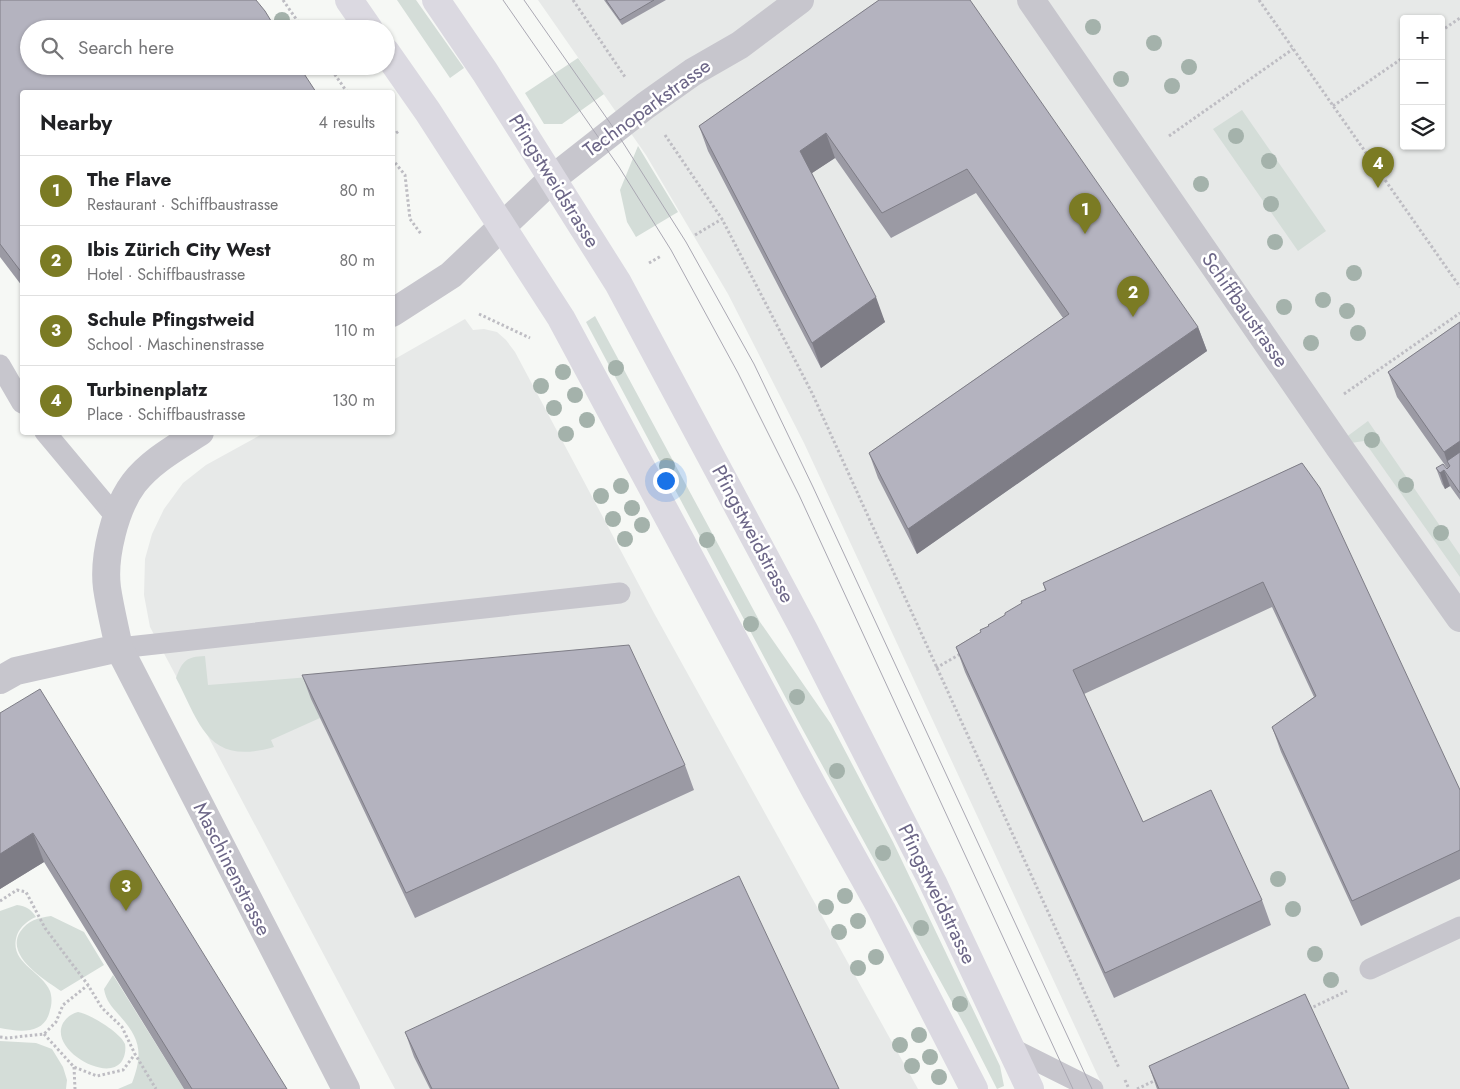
<!DOCTYPE html>
<html lang="en">
<head>
<meta charset="utf-8">
<style>
  body { margin:0; font-family:Jost,sans-serif; background:#f2f2f2; color:#202124 }
  .controls { position:absolute; right:15px; top:15px; display:grid; overflow:hidden; border-radius:5px; box-shadow:0 1px 4px #0004 }
  .controls button { width:45px; height:45px; display:grid; place-items:center; padding:0; border:0; border-bottom:1px solid #e0e0e0; background:#fff; color:#202124; font:25px sans-serif }
  .you { position:absolute; left:665px; top:480px; width:18px; height:18px; margin:-12px; border:4px solid #fff; border-radius:50%; background:#1a73e8; box-shadow:0 0 0 8px #1a73e833 }
  .badge { display:grid; place-items:center; width:32px; height:32px; border-radius:50%; background:#7b7b24; color:#fff; font-size:16px; font-weight:700 }
  .pin { position:absolute; translate:-50% -41px; filter:drop-shadow(0 1px 2px #0008) }
  .pin::after { content:''; position:absolute; top:26px; width:18px; height:15px; background:inherit; clip-path:polygon(0 0,100% 0,50% 100%) }
  .list { margin:0; padding:0; list-style:none }
  h2 { display:flex; justify-content:space-between; align-items:center; height:65px; margin:0; padding:0 20px; font-size:21px }
  h2 small { font-size:16px; font-weight:400; color:#757577 }
  .list li { display:grid; grid-template-columns:32px 1fr auto; gap:15px; align-items:center; box-sizing:border-box; height:70px; padding:0 20px; border-top:1px solid #e0e0e0 }
  .list b { display:block; font-size:19px; white-space:nowrap }
  .list p { margin:0; font-size:16px; white-space:nowrap; color:#757577 }
  .list em { font-size:16px; font-style:normal; color:#757577 }
  .icon { flex:none; width:28px; height:28px; fill:none; stroke:currentColor; stroke-width:2; stroke-linecap:round; stroke-linejoin:round }
  .map { position:relative; flex:none; width:1460px; height:1089px; overflow:hidden }
  .search { position:absolute; background:#fff; box-shadow:0 1px 4px #0004; left:20px; top:20px; width:375px; height:55px; display:flex; align-items:center; gap:12px; box-sizing:border-box; padding:0 18px; border-radius:28px; color:#757577; font-size:19px }
  .panel { position:absolute; background:#fff; box-shadow:0 1px 4px #0004; left:20px; top:90px; width:375px; height:345px; border-radius:5px }
  .map>svg:first-child { display:block }
  .built { fill:#e7e9e8; fill-rule:evenodd }
  .green { fill:#d4ddd8 }
  .lines { fill:none; stroke-linecap:round; stroke-linejoin:round }
  .path { stroke:#bebdc3; stroke-width:3; stroke-dasharray:2.5 2.5; stroke-linecap:butt }
  .lane { stroke:#c7c6cd; stroke-width:21 }
  .street { stroke:#c7c6cd; stroke-width:28 }
  .primary { stroke:#dbd9e1; stroke-width:28 }
  .tram { stroke:#aaa8b3; stroke-width:1 }
  .tree { fill:#a4b2ab }
  .wall { fill:#9b9aa4 }
  .shaded-wall { fill:#7e7d86 }
  .building { fill:#b4b3bf; stroke:#7e7d86 }
  .labels { text-anchor:middle; dominant-baseline:central; stroke-width:5; stroke-linejoin:round; paint-order:stroke }
  .street-label { font-size:20px; fill:#6c6687; stroke:#fff }
</style>
</head>
<body>
<div class="map">
<svg width="1460" height="1089" viewBox="0 0 1460 1089">
  <rect width="100%" height="100%" fill="#f6f8f5"/>
  <path class="built" d="M538 0H1460V1089H1104L804 443 728 294 646 155ZM1404 19H1441V146H1404Z
    M465 319 473 330 484 329 497 332 506 340 515 352 654 613 918 1089H395L150 627 144 595 145 559 152 534 164 509 183 483 206 465 264 433 392 432 393 360Z"/>
  <path class="green" d="M397 0H416L464 68 450 78Z
    M578 58 604 94 562 124H544L525 93Z
    M1242 110 1326 231 1298 251 1213 129Z
    M638 146 678 212 636 237 627 222 620 190Z
    M595 316 760 622 831 724 893 842 1000 1066 1004 1086 997 1089 966 1028 798 721 586 322Z
    M1368 421 1460 555V577L1364 441 1351 443 1345 438Z
    M205 656 208 685 310 677 320 718 271 740 274 747C208 766 201 726 176 678 183 660 186 657 205 656Z
    M17 905C26 906 31 909 36 917 28 920 20 927 17 935 8 963 41 970 50 991 52 997 52 1004 50 1010 45 1035 20 1032 0 1028V911Z
    M51 916 84 932 104 965 61 991C45 980 5 956 20 932 28 920 38 918 51 916Z
    M113 975 184 1089H118L132 1083C143 1054 141 1039 119 1015 112 1007 106 1001 104 989Z
    M78 1012C90 1014 121 1033 125 1044 126 1049 125 1055 123 1059 121 1064 116 1067 111 1068 91 1072 51 1046 63 1023 67 1017 71 1014 78 1012Z
    M0 1041 36 1043 52 1049 63 1067 67 1080 66 1089H0Z"/>
  <g class="lines">
    <path class="path" d="M283 0 303 29
      M573 0 625 77
      M1259 0 1460 287
      M1441 31 1460 18
      M329 66 347 92
      M1333 106 1404 57
      M665 135 722 219 812 393 1119 1068
      M392 136 399 131
      M1169 136 1293 49
      M392 159 405 175 410 219 421 234
      M695 235 722 219
      M649 263 661 256
      M479 314 530 338
      M1344 394 1460 313
      M936 668 962 653
      M0 901 17 890 26 892 45 928 88 985 102 1008 122 1027 135 1054 156 1089
      M1309 1009 1347 991
      M44 1034 74 1067 97 1076 123 1070 135 1054
      M0 1037 7 1038 44 1034 56 1022 63 1005 88 985
      M74 1067 75 1089
      M1125 1080 1129 1089
      M1137 1089 1156 1080"/>
    <path class="lane" d="M0 365 22 403
      M45 432 116 517
      M119 648 620 593
      M1370 969 1460 927
      M1011 1048 1093 1089"/>
    <path class="street" d="M1031 0 1339 447 1460 618
      M392 313 451 275 552 179 645 106 693 72 740 45 800 0
      M200 432C177 447 151 461 134 483 115 508 103 557 107 588 110 608 115 628 119 648L346 1089
      M0 680 16 671 119 648"/>
    <path class="primary" d="M349 0 369 29
      M436 0 485 72 618 283 804 630 933 883 1030 1089
      M386 52 428 112 561 318 815 790 882 910 974 1089"/>
    <path class="tram" d="M503 0 619 167 671 250 738 373 799 495 1073 1089
      M524 0 615 130 686 242 754 364 813 487 1092 1089"/>
  </g>
  <g class="tree">
    <circle cx="282" cy="20" r="8"/>
    <circle cx="1093" cy="27" r="8"/>
    <circle cx="1154" cy="43" r="8"/>
    <circle cx="1189" cy="67" r="8"/>
    <circle cx="1121" cy="79" r="8"/>
    <circle cx="1172" cy="86" r="8"/>
    <circle cx="1236" cy="136" r="8"/>
    <circle cx="1269" cy="161" r="8"/>
    <circle cx="1201" cy="184" r="8"/>
    <circle cx="1271" cy="204" r="8"/>
    <circle cx="1275" cy="242" r="8"/>
    <circle cx="1354" cy="273" r="8"/>
    <circle cx="1323" cy="300" r="8"/>
    <circle cx="1284" cy="307" r="8"/>
    <circle cx="1347" cy="311" r="8"/>
    <circle cx="1358" cy="333" r="8"/>
    <circle cx="1311" cy="343" r="8"/>
    <circle cx="616" cy="368" r="8"/>
    <circle cx="563" cy="372" r="8"/>
    <circle cx="541" cy="386" r="8"/>
    <circle cx="575" cy="395" r="8"/>
    <circle cx="554" cy="408" r="8"/>
    <circle cx="587" cy="420" r="8"/>
    <circle cx="566" cy="434" r="8"/>
    <circle cx="1372" cy="440" r="8"/>
    <circle cx="667" cy="466" r="8"/>
    <circle cx="1406" cy="485" r="8"/>
    <circle cx="621" cy="486" r="8"/>
    <circle cx="601" cy="496" r="8"/>
    <circle cx="632" cy="508" r="8"/>
    <circle cx="613" cy="519" r="8"/>
    <circle cx="642" cy="525" r="8"/>
    <circle cx="1441" cy="533" r="8"/>
    <circle cx="625" cy="539" r="8"/>
    <circle cx="707" cy="540" r="8"/>
    <circle cx="751" cy="624" r="8"/>
    <circle cx="797" cy="697" r="8"/>
    <circle cx="837" cy="771" r="8"/>
    <circle cx="883" cy="853" r="8"/>
    <circle cx="1278" cy="879" r="8"/>
    <circle cx="845" cy="896" r="8"/>
    <circle cx="826" cy="907" r="8"/>
    <circle cx="1293" cy="909" r="8"/>
    <circle cx="858" cy="921" r="8"/>
    <circle cx="921" cy="928" r="8"/>
    <circle cx="839" cy="932" r="8"/>
    <circle cx="1315" cy="954" r="8"/>
    <circle cx="876" cy="957" r="8"/>
    <circle cx="858" cy="968" r="8"/>
    <circle cx="1331" cy="980" r="8"/>
    <circle cx="960" cy="1004" r="8"/>
    <circle cx="919" cy="1035" r="8"/>
    <circle cx="900" cy="1045" r="8"/>
    <circle cx="930" cy="1057" r="8"/>
    <circle cx="912" cy="1066" r="8"/>
    <circle cx="939" cy="1077" r="8"/>
  </g>
  <path class="wall" d="M0 0 22 92V286L0 257Z
    M604 0H666L622 25Z
    M879 0 1198 327 1207 351 917 554 878 478 869 453 1063 318 976 193 891 238 835 158 812 173 885 322 821 368 708 151 699 126Z
    M1460 322V500L1450 486 1445 489 1442 484 1436 468H1447L1397 397 1388 372Z
    M1302 463 1460 790V879L1361 926 1281 752 1272 727 1314 697 1272 607 1084 694 1143 822 1262 900 1271 925 1114 998 965 672 956 647 981 632 1045 590 1043 583Z
    M302 675 685 765 694 790 415 918 311 699Z
    M0 713 287 1089H184L44 862 0 889Z
    M405 1032 839 1089H430L414 1057Z
    M1149 1066 1159 1089H1157Z"/>
  <path class="shaded-wall" d="M826 133 835 158 809 175 800 151Z
    M876 297 885 322 821 368 812 343Z
    M1198 327 1207 351 917 554 908 529Z
    M1460 441V472L1447 461 1444 452Z
    M1444 470 1450 486 1445 489 1440 473Z
    M33 833 44 862 0 889V854Z"/>
  <path class="building" d="M0 0H256L265 11 276 29H29V66H299L316 92H22V273L0 244Z
    M606 0H654L620 20Z
    M879 0H970L1198 327 908 529 869 453 1069 314 967 169 882 213 826 133 800 151 876 297 812 343 699 126Z
    M1460 322V441L1444 452 1388 372Z
    M1460 452V493L1444 470 1440 473 1436 468 1443 464 1447 469 1450 466 1447 461Z
    M1302 463 1320 488 1460 790V850L1352 901 1272 727 1316 696 1263 582 1073 670 1143 822 1211 790 1262 900 1105 973 956 647 981 632 980 630 989 626 988 625 1005 615V613L1022 603 1021 601 1046 590 1043 583Z
    M629 645 685 765 406 893 302 675Z
    M40 689 287 1089H192L33 833 0 854V713Z
    M739 876 839 1089H432L405 1032Z
    M1305 994 1349 1089H1159L1149 1066Z"/>
  <g class="labels">
    <g class="street-label">
      <text transform="translate(647 108) rotate(-36)">Technoparkstrasse</text>
      <text transform="translate(554 181) rotate(58)">Pfingstweidstrasse</text>
      <text transform="translate(1245 310) rotate(55)">Schiffbaustrasse</text>
      <text transform="translate(753 534) rotate(62)">Pfingstweidstrasse</text>
      <text transform="translate(232 869) rotate(63)">Maschinenstrasse</text>
      <text transform="translate(937 894) rotate(64)">Pfingstweidstrasse</text>
    </g>
  </g>
</svg>
<div class="controls">
<button>+</button>
<button>−</button>
<button><svg class="icon" aria-label="layers" viewBox="0 0 24 24"><path d="M12 4l9 5-9 5-9-5zM3 14l9 5 9-5"/></svg></button>
</div>
<div class="you"></div>
<div class="pin badge" style="left:1085px;top:234px">1</div>
<div class="pin badge" style="left:1133px;top:317px">2</div>
<div class="pin badge" style="left:126px;top:911px">3</div>
<div class="pin badge" style="left:1378px;top:188px">4</div>
<div class="search"><svg class="icon" aria-label="search" viewBox="0 0 24 24"><circle cx="10" cy="10" r="6"/><path d="M15 15l6 6"/></svg>Search here</div>
<section class="panel">
<h2>Nearby<small>4 results</small></h2>
<ul class="list">
<li><span class="badge">1</span><div><b>The Flave</b><p>Restaurant · Schiffbaustrasse</p></div><em>80 m</em></li>
<li><span class="badge">2</span><div><b>Ibis Zürich City West</b><p>Hotel · Schiffbaustrasse</p></div><em>80 m</em></li>
<li><span class="badge">3</span><div><b>Schule Pfingstweid</b><p>School · Maschinenstrasse</p></div><em>110 m</em></li>
<li><span class="badge">4</span><div><b>Turbinenplatz</b><p>Place · Schiffbaustrasse</p></div><em>130 m</em></li>
</ul>
</section>
</div>
</body>
</html>
